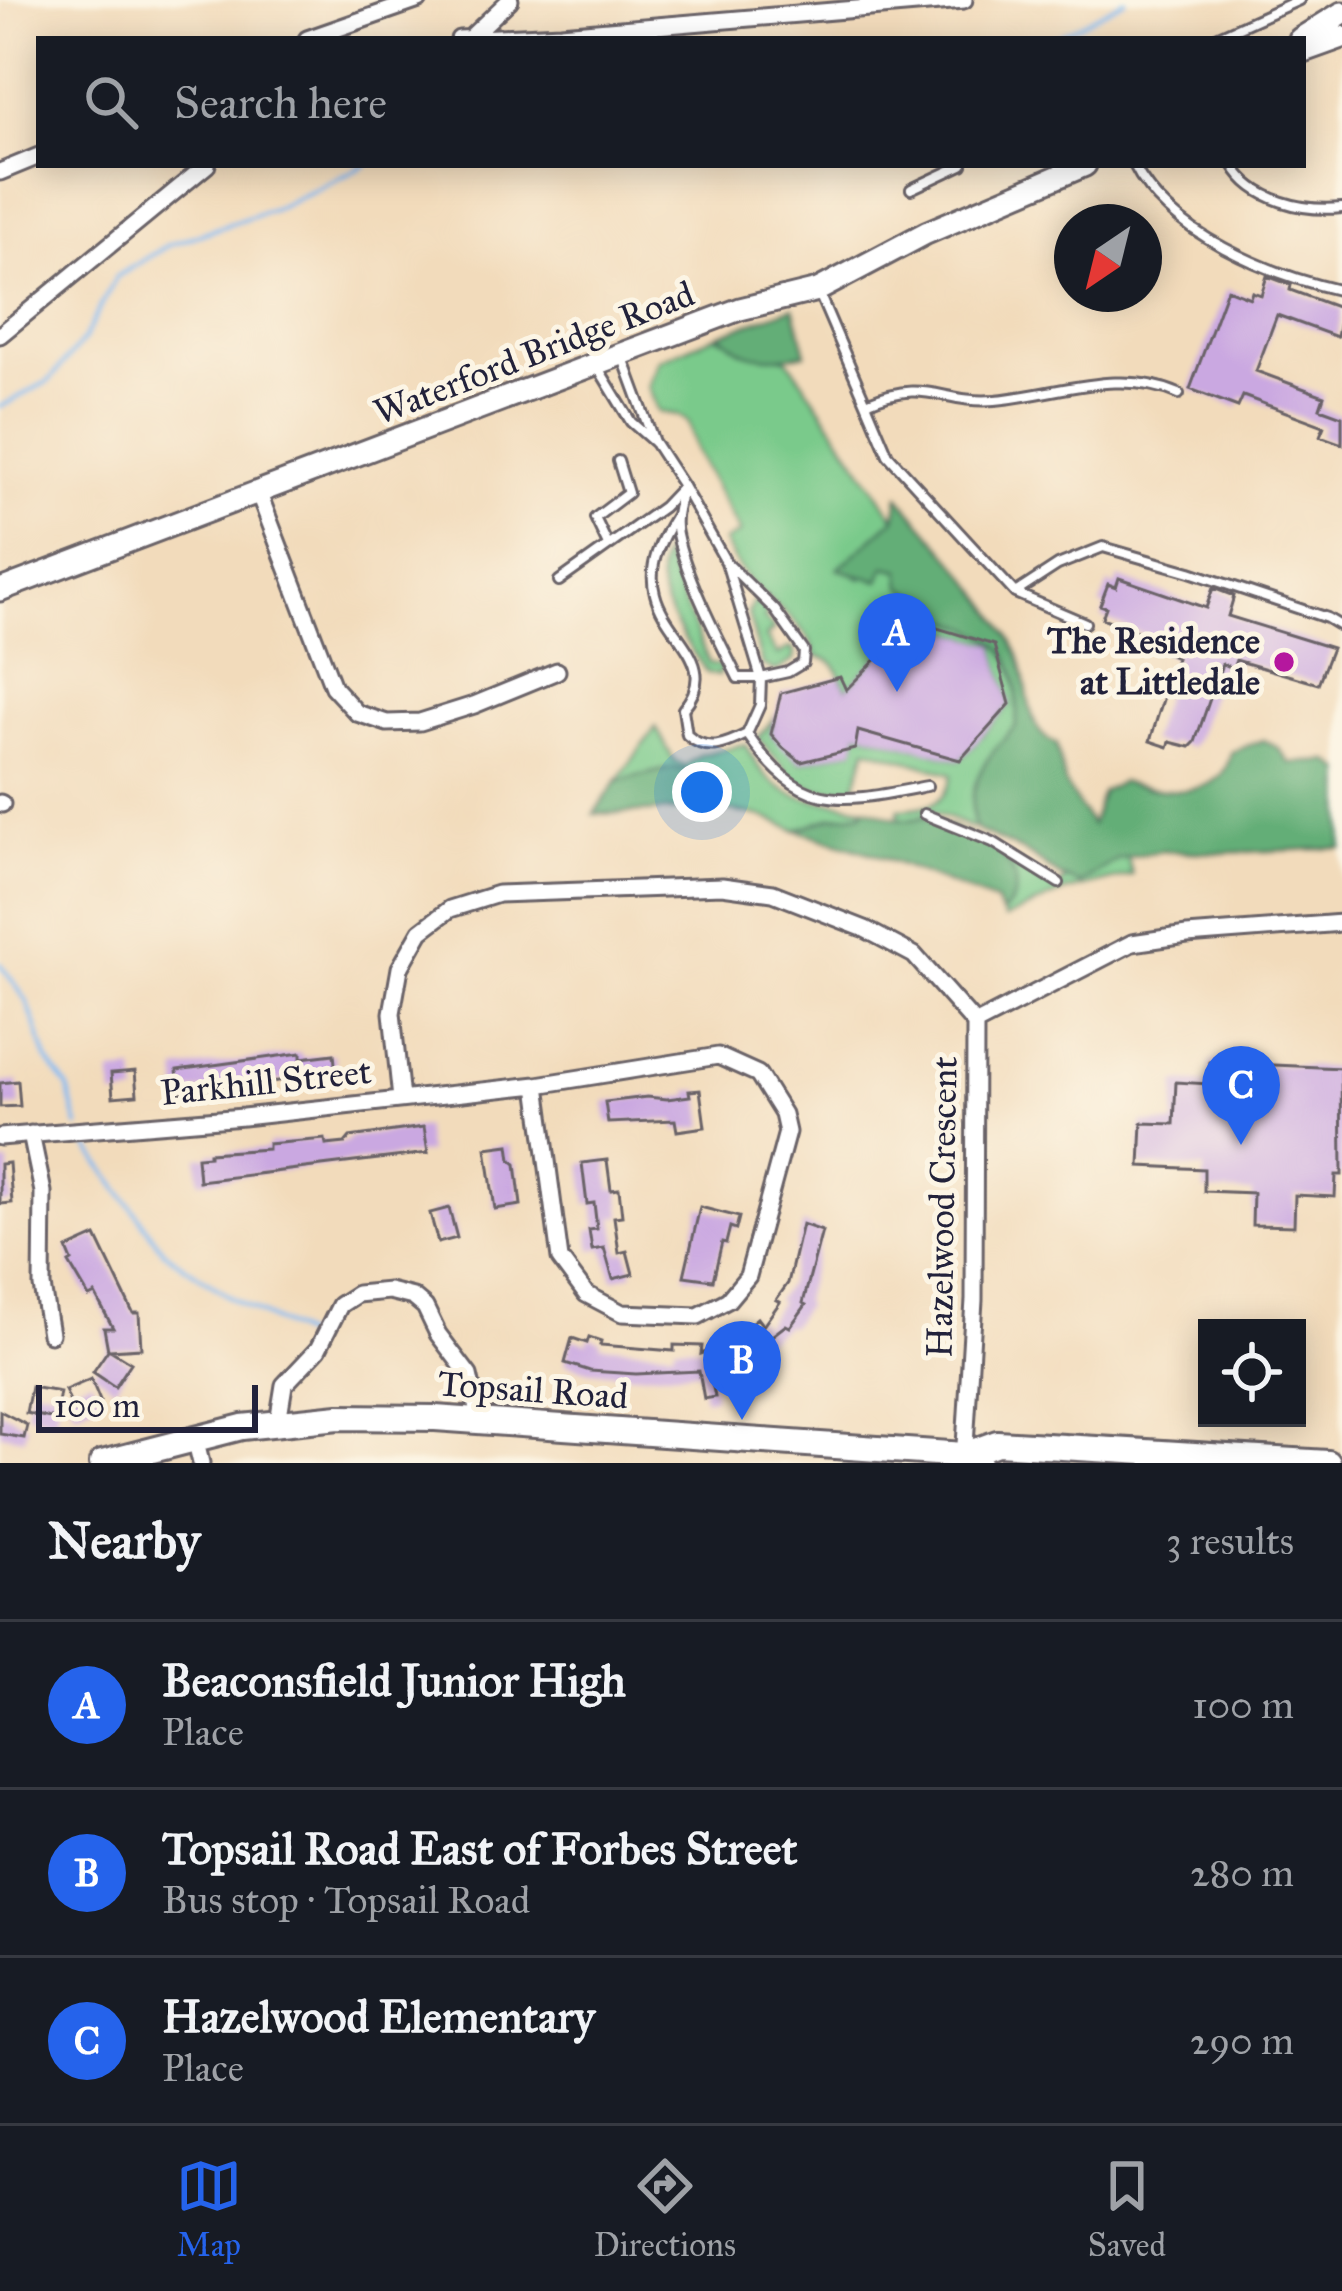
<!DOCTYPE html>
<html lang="en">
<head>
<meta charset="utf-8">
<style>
  body { margin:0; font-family:"IM FELL Great Primer",serif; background:#20242c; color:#f1f3f6 }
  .controls { position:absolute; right:36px; bottom:36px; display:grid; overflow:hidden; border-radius:0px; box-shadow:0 6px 30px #0003 }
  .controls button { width:108px; height:108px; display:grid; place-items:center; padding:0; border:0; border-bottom:3px solid #363941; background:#171b24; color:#f1f3f6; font:60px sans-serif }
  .compass { position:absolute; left:1054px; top:204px; width:108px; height:108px; border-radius:50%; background:#171b24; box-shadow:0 6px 30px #0003; rotate:215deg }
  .scale { position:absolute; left:36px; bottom:30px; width:222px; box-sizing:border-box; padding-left:12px; border:6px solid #22223b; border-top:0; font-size:33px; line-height:42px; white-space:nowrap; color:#22223b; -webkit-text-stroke:9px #fcf5e5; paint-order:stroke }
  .you { position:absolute; left:702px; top:792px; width:42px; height:42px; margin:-30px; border:9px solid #fff; border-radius:50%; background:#1a73e8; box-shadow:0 0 0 18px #1a73e833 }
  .badge { display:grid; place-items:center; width:78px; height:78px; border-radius:50%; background:#2563eb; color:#fff; font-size:39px; font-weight:700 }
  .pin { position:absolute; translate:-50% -99px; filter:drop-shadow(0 3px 6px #0008) }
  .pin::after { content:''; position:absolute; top:63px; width:42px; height:36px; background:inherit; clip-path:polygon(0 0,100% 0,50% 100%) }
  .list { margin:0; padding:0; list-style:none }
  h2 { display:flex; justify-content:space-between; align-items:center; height:156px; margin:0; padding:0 48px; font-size:51px }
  h2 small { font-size:39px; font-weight:400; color:#9ea1a6 }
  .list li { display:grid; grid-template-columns:78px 1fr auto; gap:36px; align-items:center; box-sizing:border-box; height:168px; padding:0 48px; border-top:3px solid #363941 }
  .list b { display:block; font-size:45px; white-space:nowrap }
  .list p { margin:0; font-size:39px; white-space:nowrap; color:#9ea1a6 }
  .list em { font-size:39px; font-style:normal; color:#9ea1a6 }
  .icon { flex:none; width:66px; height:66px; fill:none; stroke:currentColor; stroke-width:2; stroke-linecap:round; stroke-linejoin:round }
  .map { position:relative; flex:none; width:1342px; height:1463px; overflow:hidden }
  .search { position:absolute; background:#171b24; box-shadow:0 6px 30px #0003; left:36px; right:36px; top:36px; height:132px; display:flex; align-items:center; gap:30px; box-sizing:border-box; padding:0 42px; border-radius:0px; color:#9ea1a6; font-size:45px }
  .sheet { height:660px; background:#171b24 }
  nav { display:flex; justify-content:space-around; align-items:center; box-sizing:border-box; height:168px; border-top:3px solid #363941; background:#171b24; font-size:33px; color:#9ea1a6 }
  nav a { display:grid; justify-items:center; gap:6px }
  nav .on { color:#2563eb }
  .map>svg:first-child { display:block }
  .green { fill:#7aca8b; stroke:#4e7663; stroke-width:3 }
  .forest { fill:#63ae77; stroke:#426859; stroke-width:3 }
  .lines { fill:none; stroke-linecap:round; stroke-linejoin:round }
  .stream { stroke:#80baf1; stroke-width:4.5 }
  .building { fill:#caa8e1 }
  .service-casing { stroke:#6b6368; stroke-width:14 }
  .minor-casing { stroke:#6b6368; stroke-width:21 }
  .secondary-casing { stroke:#6b6368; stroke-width:27 }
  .primary-casing { stroke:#6b6368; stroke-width:30 }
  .service { stroke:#fff; stroke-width:8 }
  .minor { stroke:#fff; stroke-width:15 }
  .secondary { stroke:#fff; stroke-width:21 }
  .primary { stroke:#fff; stroke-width:24 }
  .poi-dot { fill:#b5179e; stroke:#fcf5e5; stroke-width:4.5 }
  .labels { text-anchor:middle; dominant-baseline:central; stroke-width:10; stroke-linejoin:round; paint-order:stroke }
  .street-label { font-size:36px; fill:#22223b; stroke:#fcf5e5 }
  .poi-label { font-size:36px; font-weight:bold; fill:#22223b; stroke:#fcf5e5; text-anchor:end }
</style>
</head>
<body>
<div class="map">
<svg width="1342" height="1463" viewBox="0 0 1342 1463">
  <rect width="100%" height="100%" fill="#fcf5e5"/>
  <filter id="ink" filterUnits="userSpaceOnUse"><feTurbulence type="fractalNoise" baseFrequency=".00833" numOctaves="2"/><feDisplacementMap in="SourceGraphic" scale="24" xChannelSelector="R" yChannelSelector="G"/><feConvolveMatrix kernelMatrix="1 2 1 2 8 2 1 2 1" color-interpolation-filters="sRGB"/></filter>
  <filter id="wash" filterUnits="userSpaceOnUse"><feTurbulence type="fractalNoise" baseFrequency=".004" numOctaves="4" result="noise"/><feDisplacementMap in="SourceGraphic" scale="48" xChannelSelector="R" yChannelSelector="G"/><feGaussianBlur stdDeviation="2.7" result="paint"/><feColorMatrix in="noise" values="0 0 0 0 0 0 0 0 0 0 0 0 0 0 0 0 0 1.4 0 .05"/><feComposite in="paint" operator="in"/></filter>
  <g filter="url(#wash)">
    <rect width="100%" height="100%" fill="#f2dbbb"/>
    <path class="green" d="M715 336 732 342 741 351 787 358 895 518 839 569 850 570 861 579 885 566 900 570 902 586 928 604 931 613C1001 637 1022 648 1016 726 987 756 964 784 975 829L931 811 915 821 898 818 899 809C928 808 947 804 952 774L867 748 856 784 848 790 817 789 797 782 758 738 773 719 771 735 801 762 854 749 858 731 960 760 1010 704 994 645 914 621 846 690C839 674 838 659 817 657 806 620 769 605 745 576 736 566 730 553 724 542L740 533 696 452 688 422 678 415 658 412 648 386 659 360Z
      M663 553 709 663 722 666 718 676 707 673C685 638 647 596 663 553Z
      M754 601 768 612 764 618 774 629 766 637 778 655 791 648 795 653 794 660 776 671 762 665 748 614Z
      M656 727 674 761 685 766 700 755 745 744C775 805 806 797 864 807L863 813 832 817 796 830 763 817 722 809 695 772 673 768 617 781Z
      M994 848 1059 886 1066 878 1081 884 1118 859 1128 857 1132 875 1064 892 1004 919 1001 913C1027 896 1014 865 994 848Z"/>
    <path class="forest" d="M794 307 806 353C788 357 760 360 742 351 731 345 729 338 715 336Z
      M899 496C939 545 990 595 1018 653 1030 679 1024 734 1056 743L1065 784 1091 825 1102 792 1121 782C1158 792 1223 803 1231 752L1263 740 1278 748 1290 763 1330 761 1342 770V848L1220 853 1162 851 1118 859 1080 884 1059 876 1030 855 975 829C964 783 987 756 1016 726 1022 648 1000 637 931 613L928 604 902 586 900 570 885 567 879 581 838 569 895 518Z
      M673 768 695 772 722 809 594 814 617 781Z
      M864 807C882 812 904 825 923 817 954 830 1008 841 1015 880 1017 894 1013 905 1001 913L995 902 876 855 796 830 832 817 863 813Z"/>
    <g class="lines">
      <path class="stream" d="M1053 39 1125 0
        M0 407 49 381 84 339 116 277 169 245 277 208 366 165
        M0 964 27 1001 47 1059 68 1088 78 1126
        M81 1137 164 1252 231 1298 304 1336"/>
    </g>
    <g id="blocks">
      <path class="building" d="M1267 276 1291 285 1290 290 1342 309 1337 337 1277 315 1256 371 1324 396 1320 408 1342 416V444L1320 436 1324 426 1243 396 1238 407 1190 389 1227 289 1250 298 1252 292 1261 295Z
        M1119 578 1206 608 1213 588 1234 596 1228 616 1332 648 1318 684 1236 660 1233 668 1222 664 1195 742 1190 747 1170 742 1168 747 1150 741 1176 658 1165 653 1168 643 1102 618 1106 607 1100 605 1108 584 1116 587Z
        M914 621 994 645 1010 704 960 760 858 731 855 749 801 762 783 748 771 734 781 693 840 677 846 690Z
        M301 1053V1058L334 1054 336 1074 179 1093 177 1070Z
        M1210 1062 1341 1068 1342 1175H1336L1335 1197 1295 1195 1294 1226 1252 1225 1253 1193 1204 1191V1169L1140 1166 1142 1123 1174 1124 1176 1082 1209 1084Z
        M135 1071 137 1095 113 1097 111 1073Z
        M18 1081 20 1106 0 1107V1083Z
        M700 1090 705 1127 677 1131 675 1120 608 1123 605 1102 647 1097 667 1099 690 1096 689 1091Z
        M424 1127 428 1153 199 1181 197 1157 209 1156V1153L268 1149V1144L291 1142 325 1139 326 1145 345 1143 350 1137Z
        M509 1145 511 1160 516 1164 521 1205 495 1209 486 1148Z
        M607 1160 611 1190 619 1189 622 1216 614 1217 619 1253 627 1251 633 1274 613 1279 604 1248 592 1250 589 1230 597 1229 594 1203 587 1204 582 1163Z
        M9 1163 12 1203 0 1204V1164Z
        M700 1207 739 1217 736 1229 730 1227 726 1243 722 1242 713 1280 684 1276Z
        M449 1208 457 1238 438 1243 430 1213Z
        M802 1224 822 1231 803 1303 806 1305 790 1327 786 1325 743 1358 746 1366 711 1378 715 1397 704 1399 699 1371 636 1374 590 1371 565 1363 572 1338 587 1343 589 1337 601 1341 600 1345 674 1351V1345L702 1346 701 1354 743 1339 739 1333 757 1318 763 1326 780 1302 776 1300 788 1283Z
        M96 1236 133 1313H139L141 1348 110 1350 131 1363 115 1387 93 1372 108 1350 104 1328H113L95 1294 89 1297 69 1263 72 1261 67 1249Z
        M91 1379 100 1401 74 1412 65 1390Z
        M31 1387 60 1392 55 1419 26 1413Z
        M0 1411 27 1425 24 1438 0 1434Z"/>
    </g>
  </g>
  <g filter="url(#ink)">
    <use href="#blocks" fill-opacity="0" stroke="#6b6368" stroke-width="3"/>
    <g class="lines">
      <defs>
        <path id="service" d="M1212 39 1299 0
          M1134 165C1168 234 1271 275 1342 291
          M1233 165C1254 201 1304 212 1342 208
          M911 189 962 165
          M818 291 866 403C928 377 940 404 995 400 1056 395 1120 367 1179 394
          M622 355 654 442
          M597 366 631 422 655 443 683 486 726 562 761 678H738C718 638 686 577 677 534 673 518 679 501 683 486
          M866 403 888 455 1015 593 1085 623
          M676 515C661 539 647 565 655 594 666 638 722 663 683 709L687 735C707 753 725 745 747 734L760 705 761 678 788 672 803 663 804 651 775 610 727 563
          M608 545 595 518 628 493 618 461
          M559 581 663 507 681 488
          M1015 593 1058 565 1103 547 1190 572 1327 618 1342 627
          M747 734C802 814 839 803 927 786
          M924 814 993 842 1059 883"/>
        <path id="minor" d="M471 37 510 0
          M307 39 419 0
          M459 39 561 34 964 0
          M0 172 39 156
          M0 335 207 165
          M259 494 333 687 357 713 387 723 420 722 474 705 557 671
          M0 803 2 804
          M975 1024 1132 943 1187 935 1342 923
          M401 1099 392 1013 400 968 421 931 450 909 498 894 722 886 773 893 865 929 914 955 975 1024 974 1300 964 1461
          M31 1134 43 1192 42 1286 50 1334
          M0 1137 243 1117 537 1085 718 1056 758 1074 783 1114 787 1132 748 1276 728 1300 698 1316 622 1313 586 1294 560 1259 537 1085
          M278 1422 284 1385 318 1349 340 1305 357 1294 389 1291 413 1297 425 1307 438 1334 469 1375 480 1422
          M195 1438 201 1463"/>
        <path id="secondary" d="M1300 39 1342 13
          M1303 51 1342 37
          M0 590 740 309 818 290 926 233 1085 165"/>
        <path id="primary" d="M964 1455 997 1443 1328 1463
          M102 1463 242 1427 339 1417 435 1418 964 1455 979 1463"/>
      </defs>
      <use href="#service" class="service-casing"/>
      <use href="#minor" class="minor-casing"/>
      <use href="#secondary" class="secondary-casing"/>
      <use href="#primary" class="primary-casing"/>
      <use href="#service" class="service"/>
      <use href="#minor" class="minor"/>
      <use href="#secondary" class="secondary"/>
      <use href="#primary" class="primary"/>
    </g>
  </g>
  <circle class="poi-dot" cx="1284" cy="662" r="12"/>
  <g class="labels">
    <g class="street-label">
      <text transform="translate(534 353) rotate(-21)">Waterford Bridge Road</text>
      <text transform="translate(266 1082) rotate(-6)">Parkhill Street</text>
      <text transform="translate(942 1207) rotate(-89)">Hazelwood Crescent</text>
      <text transform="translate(533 1390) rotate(4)">Topsail Road</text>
    </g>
    <g class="poi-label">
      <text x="1260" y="641">The Residence<tspan x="1260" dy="41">at Littledale</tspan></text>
    </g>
  </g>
</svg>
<div class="controls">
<button><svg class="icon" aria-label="locate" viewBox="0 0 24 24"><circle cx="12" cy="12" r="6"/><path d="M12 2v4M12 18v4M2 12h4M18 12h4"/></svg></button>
</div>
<svg class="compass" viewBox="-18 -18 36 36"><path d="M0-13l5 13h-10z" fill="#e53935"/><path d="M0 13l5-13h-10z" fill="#9ea1a6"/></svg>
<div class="scale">100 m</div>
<div class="you"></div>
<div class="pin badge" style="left:897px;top:692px">A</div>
<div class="pin badge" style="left:742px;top:1420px">B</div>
<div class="pin badge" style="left:1241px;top:1145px">C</div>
<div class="search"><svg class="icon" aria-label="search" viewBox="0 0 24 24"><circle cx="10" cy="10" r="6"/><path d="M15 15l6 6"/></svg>Search here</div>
</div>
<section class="sheet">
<h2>Nearby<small>3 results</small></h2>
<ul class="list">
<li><span class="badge">A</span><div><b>Beaconsfield Junior High</b><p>Place</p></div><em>100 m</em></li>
<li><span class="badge">B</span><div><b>Topsail Road East of Forbes Street</b><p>Bus stop · Topsail Road</p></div><em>280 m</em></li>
<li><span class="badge">C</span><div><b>Hazelwood Elementary</b><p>Place</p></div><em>290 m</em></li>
</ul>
</section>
<nav>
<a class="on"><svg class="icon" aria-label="map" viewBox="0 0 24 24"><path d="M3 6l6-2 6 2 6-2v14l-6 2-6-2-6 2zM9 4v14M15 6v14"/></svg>Map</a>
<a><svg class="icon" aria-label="directions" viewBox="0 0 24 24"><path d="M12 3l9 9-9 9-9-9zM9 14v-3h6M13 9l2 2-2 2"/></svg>Directions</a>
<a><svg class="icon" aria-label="saved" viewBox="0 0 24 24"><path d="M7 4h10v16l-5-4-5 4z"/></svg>Saved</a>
</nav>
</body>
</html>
